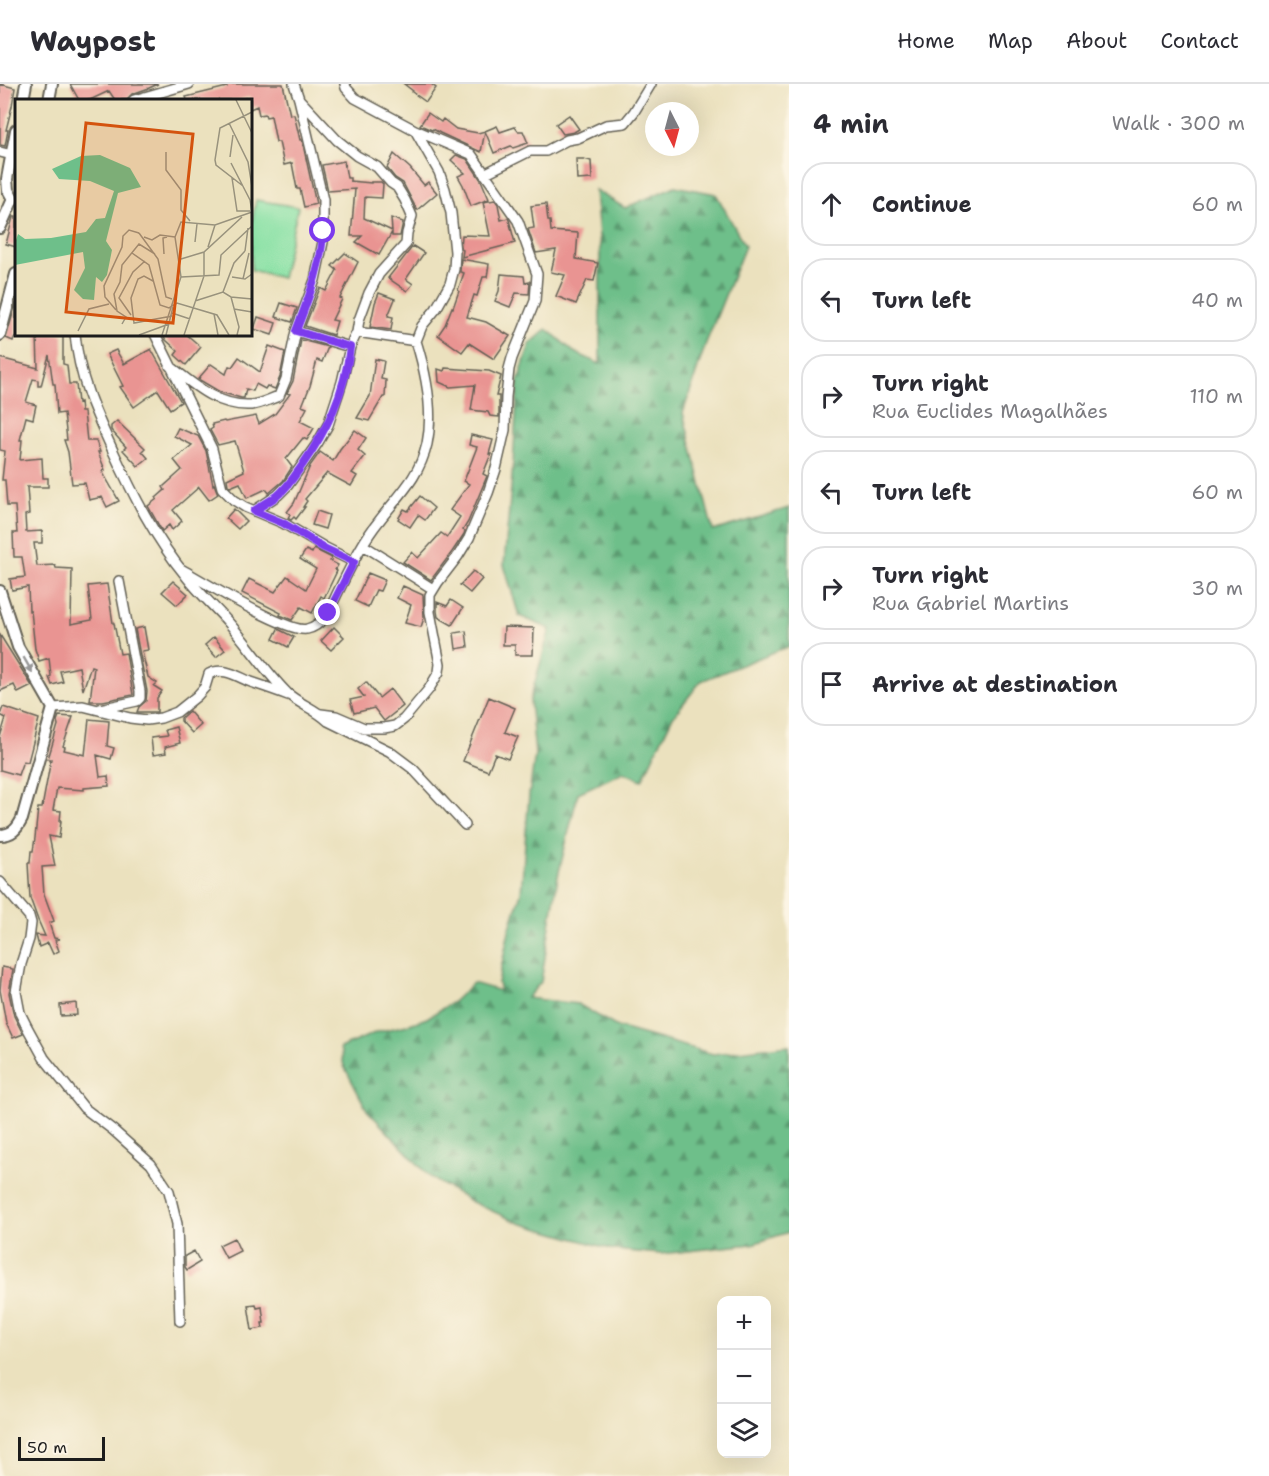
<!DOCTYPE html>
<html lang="en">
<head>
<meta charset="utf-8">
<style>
  body { margin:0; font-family:"Shantell Sans",sans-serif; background:#f7f7f7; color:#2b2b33 }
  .controls { position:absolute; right:18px; bottom:18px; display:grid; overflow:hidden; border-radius:12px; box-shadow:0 6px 24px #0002 }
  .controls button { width:54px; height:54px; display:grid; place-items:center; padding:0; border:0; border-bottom:2px solid #e1e1e2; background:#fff; color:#2b2b33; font:30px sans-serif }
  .compass { position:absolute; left:645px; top:18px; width:54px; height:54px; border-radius:50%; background:#fff; box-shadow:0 6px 24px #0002; rotate:174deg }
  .scale { position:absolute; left:18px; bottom:15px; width:87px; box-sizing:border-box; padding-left:6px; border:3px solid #1c1c1c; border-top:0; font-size:16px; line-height:21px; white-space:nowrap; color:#1c1c1c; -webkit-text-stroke:4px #fcf5e5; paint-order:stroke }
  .stop { position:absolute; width:18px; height:18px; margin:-14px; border:4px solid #7c3aed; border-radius:50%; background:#fff }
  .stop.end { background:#7c3aed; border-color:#fff; box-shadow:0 2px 6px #0008 }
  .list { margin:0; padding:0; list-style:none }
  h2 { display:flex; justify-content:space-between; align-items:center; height:78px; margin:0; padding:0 24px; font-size:26px }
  h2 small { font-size:20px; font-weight:400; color:#7c7c81 }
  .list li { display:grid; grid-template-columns:39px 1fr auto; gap:18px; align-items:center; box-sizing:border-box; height:84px; margin:0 12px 12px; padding:0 12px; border:2px solid #e1e1e2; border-radius:24px }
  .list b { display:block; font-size:22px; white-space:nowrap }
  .list p { margin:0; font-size:20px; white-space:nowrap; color:#7c7c81 }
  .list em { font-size:20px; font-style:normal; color:#7c7c81 }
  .icon { flex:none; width:33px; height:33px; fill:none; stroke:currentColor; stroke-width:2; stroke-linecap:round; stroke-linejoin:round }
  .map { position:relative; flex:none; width:789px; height:1392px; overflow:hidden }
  header { display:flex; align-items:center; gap:36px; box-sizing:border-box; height:84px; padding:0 30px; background:#fff; border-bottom:2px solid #e1e1e2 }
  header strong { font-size:28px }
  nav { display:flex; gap:33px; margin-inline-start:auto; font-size:21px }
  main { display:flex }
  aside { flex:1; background:#fff }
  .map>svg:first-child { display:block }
  .forest { fill:url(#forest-firs); stroke:#456e53; stroke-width:1.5 }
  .pitch { fill:#89e1a5; stroke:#527e60; stroke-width:1.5 }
  .building { fill:#e99492 }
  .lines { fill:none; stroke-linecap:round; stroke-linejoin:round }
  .minor-casing { stroke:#646155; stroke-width:12 }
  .tertiary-casing { stroke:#646155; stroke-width:14 }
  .minor { stroke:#fff; stroke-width:9 }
  .tertiary { stroke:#fff; stroke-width:10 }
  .oneway { fill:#999 }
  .route { stroke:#7c3aed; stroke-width:8 }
  .inset-road { fill:none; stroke:#98927d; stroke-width:1.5 }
  .view { fill:#d4530e; fill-opacity:0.15; stroke:#d4530e; stroke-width:3 }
  .inset-edge { fill:none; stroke:#1c1c1c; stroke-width:3 }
</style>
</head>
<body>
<header>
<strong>Waypost</strong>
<nav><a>Home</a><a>Map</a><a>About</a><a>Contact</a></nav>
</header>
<main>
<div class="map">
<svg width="789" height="1392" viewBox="0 0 789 1392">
  <defs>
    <pattern id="forest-firs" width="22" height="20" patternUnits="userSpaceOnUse" patternTransform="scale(1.5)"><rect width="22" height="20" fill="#6ebf8a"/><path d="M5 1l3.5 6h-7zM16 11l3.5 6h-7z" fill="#5a9a70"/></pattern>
  </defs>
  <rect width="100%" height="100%" fill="#fcf5e5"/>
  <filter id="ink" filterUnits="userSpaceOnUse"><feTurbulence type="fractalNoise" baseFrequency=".0167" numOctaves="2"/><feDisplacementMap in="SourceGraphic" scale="12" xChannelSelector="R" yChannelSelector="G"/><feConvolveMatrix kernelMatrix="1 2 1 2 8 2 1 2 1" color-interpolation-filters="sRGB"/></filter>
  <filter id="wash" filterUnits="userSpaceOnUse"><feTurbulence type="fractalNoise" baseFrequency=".008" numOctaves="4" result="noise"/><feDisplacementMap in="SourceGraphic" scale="24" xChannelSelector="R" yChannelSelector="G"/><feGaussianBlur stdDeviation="1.35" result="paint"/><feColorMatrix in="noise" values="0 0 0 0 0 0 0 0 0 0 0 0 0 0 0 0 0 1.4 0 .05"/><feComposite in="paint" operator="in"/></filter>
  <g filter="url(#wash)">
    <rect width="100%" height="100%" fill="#ebe1be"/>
    <path class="forest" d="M675 102 716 110 745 162 706 259 683 329 713 447 789 424V563L779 566 701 597 672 634 642 696 623 688 578 709 558 792 541 898 527 914 578 920 617 943 713 970 789 961V1148L752 1160 661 1170 614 1166 519 1139 470 1117 430 1093 367 1026 344 982 340 964 377 948 407 941 427 934 453 918 473 899 500 907 498 899 509 847 521 809 529 711 535 670 530 616 550 545 519 532 504 481 513 381 518 297 530 260 547 245 574 268 600 280V164L595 106 625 124Z"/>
    <path class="pitch" d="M256 116 298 123 282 194 251 186V141Z"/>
    <g id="blocks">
      <path class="building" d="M0 0 15 4 12 22 6 46H8L5 62 0 61Z
        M70 0H158L149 4 132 10 126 16H115L109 7 90 16H79Z
        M226 0H283L290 31 294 30 300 56H302L316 120 304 123 300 105H297L292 79 284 81 279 58H276L271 32 266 33 265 30 259 31 257 22 250 25V13L238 16H187L186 13 227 3Z
        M404 0H431L436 4 426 18 412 8 413 7Z
        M428 29 441 38 443 35 456 45 478 49 485 47 481 68 440 49 433 45 432 46 420 41Z
        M569 31 579 45 574 48 563 50 556 40Z
        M497 42 500 48 515 43 518 47H523L528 59 513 64 511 62 494 69 485 47Z
        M394 70 410 84 424 101 428 98 437 109 417 126 403 99 395 94 387 84Z
        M456 71 467 75 481 96 489 115 471 122 463 101 458 92 465 89 451 76Z
        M576 75H584L591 77 592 95 577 96Z
        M344 77 347 94H350V97L371 99V98H381L383 100 382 114 365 113 364 134 392 147 391 134 403 138 400 152H392V148L379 171 356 158 362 152H351L355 105 328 107 322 81Z
        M495 116 498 120 501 136 508 134 509 136 515 159 462 173 463 166 461 165 462 151 490 152 483 118Z
        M546 120 548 137H550L551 147 578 149 576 175 598 179 594 197 587 196 576 220 556 212 565 191 551 188 556 166 536 169 528 145 534 144 531 122Z
        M13 133H16V163L6 160Z
        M413 162 424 169 406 195 413 200 407 207 388 194Z
        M345 169 358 178 340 214 342 215 332 236 337 237 333 251 305 242 320 204 326 207 337 186 332 182Z
        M461 175 489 180 487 193H483L477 212 474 211 467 233 486 238 510 252 494 275 469 259 462 268 438 251 445 241 452 223 453 224 459 207 458 206 464 189 460 188Z
        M501 190 524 192 525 199 530 198 529 210 516 209 510 223 495 217 499 207Z
        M379 209 395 215 388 232 393 233 391 246 370 243 375 219Z
        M16 219V254H14L13 257 6 254Z
        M281 219 297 224 292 238 276 233Z
        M258 233 276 239 272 251 254 245Z
        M37 250H63V280L67 281 69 300H76L78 319 80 318 81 328H84L87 357H96L100 368H98L105 386 102 387 119 417 107 423 102 413 89 416 85 399 72 400 68 368 64 356H67L64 329 57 330 55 300H53L49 271 41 302H38V296L33 295 26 318 36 321 33 335 26 333 20 356H22L20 376 42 374 43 394H48V403H27L29 430 25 431 26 448 42 447V459H34L37 482 55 481 56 484 72 485 71 540 92 536 88 502 107 500 113 539H114L120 570 126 569 133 611 103 617H90L94 583 91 582 83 606 79 583 60 587 63 598 52 601 49 593 51 592 49 574 39 577 35 565 31 527H29L28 503 12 506 10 495 25 493 22 473H14L13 449H17L15 422H7L5 396H2L5 367 0 366V274L38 284Z
        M163 250H186L201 263 186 281 175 271 178 267 166 256Z
        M301 256 328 263 322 278 317 276 310 302 302 322 307 324 300 337 314 344 307 356 303 354 286 375 292 383 283 397 269 409 266 405 247 414 240 399 230 403 228 401 227 395 244 387 235 357 218 361 210 346 213 344 212 340 224 337 225 338 256 332 259 340 275 330 290 310 287 309 293 297Z
        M269 262 285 268 280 293 275 305 267 302 265 305 256 300 253 307 246 305 244 314H241L220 308 198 295 211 280 226 290 229 282 232 283 239 273 260 288Z
        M151 265 181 318 170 325 158 306 134 323 120 303 123 302 107 270 116 266 124 280Z
        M375 275 384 277 381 295 386 296 385 313H383L369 337 357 334 370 312Z
        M445 284 489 287 501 292 496 312H499V333L490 332 488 328 471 326 475 301 450 303 439 298 438 285 444 287Z
        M117 337 145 364 142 367 148 374 138 382 123 366 126 363 111 346V342Z
        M178 344 198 352 206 367 213 401 214 400 218 410 209 416 199 403 173 426 182 437 172 446 169 441 162 447 148 422 157 415 156 414 165 406 163 403 182 386 174 376 192 361 174 352Z
        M355 346 366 354 358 366 365 372 352 389 357 392 351 402 327 389 305 415 307 417 303 423H305L296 435 294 433 291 436 288 434 290 430 287 428 294 419 310 382 320 368 333 377 340 365Z
        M471 351 493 356 489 370H491L483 390 487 392 468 438 463 446 465 447 464 450 452 468 431 496 403 478 412 468 418 474 441 449 447 453 460 433 450 426 469 400 464 397 477 363 469 361Z
        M420 412 434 424 425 436 418 431 410 443 398 435 404 425 408 427Z
        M234 425 246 437 238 445 226 434Z
        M317 427 329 431 325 445 312 441Z
        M314 465 332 474 330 477 338 481 335 486 337 487 324 514 321 512 312 529 301 523 292 536 280 531 281 529 242 509 249 495 275 508 287 492 306 505 316 485 300 475 306 466 312 469Z
        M473 487 482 495 470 509 460 501Z
        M368 489 385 496 380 507 376 506 368 523 355 517Z
        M173 497 188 510 177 521 162 508Z
        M403 502 423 511 424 534 421 543 405 539 411 521 397 514Z
        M451 516 463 524 452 541 438 533 437 527V518L447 522Z
        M144 543 148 566 142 567 148 593 157 599 154 602 162 607 157 614V628H137L139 623 146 617 147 607 135 545Z
        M334 543 344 553 331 566 321 557Z
        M504 543 534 544 533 571H515V561H503Z
        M278 545 294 553 288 563 273 555Z
        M466 547 468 563 456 565 454 549Z
        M0 551 32 602 18 609 14 601 0 607Z
        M214 553 225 566 216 573 205 561Z
        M366 598 379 614 390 605 403 622 384 637 374 624 354 629 350 616 364 613 358 605Z
        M489 613 515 624 505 648 518 653 508 675 495 670 488 687 463 677Z
        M3 623 39 635 28 678 23 677 18 691 0 686V653L6 634 0 631Z
        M189 627 201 641 192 649 181 637V634Z
        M59 632 73 633 63 662 65 663 64 666 85 671 89 635 109 637 107 662 114 664 111 675 97 671 100 693 108 692 109 702 84 704V706L57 704 53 726 61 727 60 737H61L59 754 49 752 55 782 42 783 44 810 54 837 49 839 54 854 60 855 55 856 59 867 53 870 48 859 39 863 36 851 45 852 38 836 30 814 28 779H30L31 767H33L35 754 38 724H42L51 675H48L58 641 57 637Z
        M176 643 180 659 165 663 166 669 153 671 151 654 167 652 165 646Z
        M2 883 13 885 9 909 14 932 23 950 13 954 6 939 0 906Z
        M76 919 77 931 61 932 60 921Z
        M234 1154 240 1167 226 1174 219 1161Z
        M194 1167 200 1178 187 1186 185 1183V1172Z
        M256 1220 257 1224 262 1223 264 1239H262L263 1244 252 1246 248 1221Z"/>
    </g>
  </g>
  <g filter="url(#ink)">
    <use href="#blocks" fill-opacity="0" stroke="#646155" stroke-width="1.5"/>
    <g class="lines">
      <defs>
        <path id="minor" d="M134 16 189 0
          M0 68 12 71
          M484 90 530 67H546L567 56 578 54 606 41 625 39 634 28 651 0
          M296 247 350 263
          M357 248 416 257
          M75 250C79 294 95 328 113 367 133 411 155 454 186 492 199 509 215 523 229 539 249 562 266 588 287 609 299 620 316 625 328 637L389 667 413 685 465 741
          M155 250 212 365 222 404 234 416 245 423 283 439 324 463 354 478
          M170 282C194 301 218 323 251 321 261 320 270 315 279 312L286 295 296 247 315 196 323 158V116L299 15 294 0
          M254 427 278 411 288 401 317 360 328 341 342 298 350 263 357 248 359 236 369 209 379 190 406 160 407 149 412 132 405 116 397 103 391 99 377 83 357 72 337 56 299 15
          M363 461 433 505
          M181 485C202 497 289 550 307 545 325 541 331 522 338 508 350 484 362 458 379 437 399 411 419 394 427 360 434 327 426 289 416 257L422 242 436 225 450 200 454 185 455 168 451 129 445 105 439 88 415 46 355 14 346 4 345 0
          M53 624 83 622 130 634 147 636 161 634 177 628 197 612 205 603 209 590C223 582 238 593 251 598 263 602 275 606 288 611
          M100 625 137 617 140 614V607L119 497
          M321 630 336 632 364 644H384L395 642 404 635 429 605 439 588 440 580 430 528V511L438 498 458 472 469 454 488 409 496 385 505 346 506 313 509 285 512 274 535 217 537 190 518 137 471 70 415 46
          M0 798 29 832 31 839 29 855 21 880 16 908 20 929 27 943 44 974 84 1024 113 1046 151 1080 169 1107 177 1140 180 1237"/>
        <path id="tertiary" d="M23 16 26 0
          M49 16 52 0
          M0 144 13 115 8 106 7 95 16 46
          M0 251 16 190
          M0 507 18 563 53 624 22 735C17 745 12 751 0 751"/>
      </defs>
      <use href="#minor" class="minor-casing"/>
      <use href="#tertiary" class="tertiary-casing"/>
      <use href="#minor" class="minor"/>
      <use href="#tertiary" class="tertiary"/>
    </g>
    <defs><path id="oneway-solid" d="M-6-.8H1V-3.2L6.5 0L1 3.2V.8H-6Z" transform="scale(1.5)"/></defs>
    <use class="oneway" href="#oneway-solid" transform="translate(28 581) rotate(60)"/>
  </g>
  <g class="lines" filter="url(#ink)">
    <path class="route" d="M323 147C322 182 308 215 296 247L350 263C345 309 327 346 301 383 294 393 287 404 277 412 270 417 261 422 254 427L283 439 324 464 354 478 328 529"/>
  </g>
  <g transform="translate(15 15)">
    <rect width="237" height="237" fill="#ebe1be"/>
    <path d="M85 56 115 69 126 88 103 94 91 142 97 151 92 176 87 183 81 178 79 201 68 200 59 191 70 169 68 153 0 166V144L3 135 10 140 36 139 71 133 81 120 90 119 99 92 75 82 44 80 37 70 66 57Z" fill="#6ebf8a"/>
    <path class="inset-road" d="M221 1 237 34M214 24 233 63 237 88M151 53V71L166 91V111L175 122M215 58 218 36M216 64 235 101 237 113M217 79 222 112H235M228 87 201 66 200 61 205 29 237 13M124 134 143 160 151 198 157 200M129 138 137 141 145 136 160 138M180 143 182 125M193 148 200 126M230 152 233 129M117 154 134 166 145 206 154 209 162 204 202 216 214 236M149 155 148 139 152 138M166 160 189 153 227 118M166 178 204 176 206 156 237 127M217 178 230 180 237 175M228 180 234 154M138 182 129 177 123 180 116 199 119 224 157 217M208 193 219 164 230 152M216 198 224 228 222 236M180 202 208 193 216 198 237 200M219 210 237 213M101 211 90 198 89 187 107 148 108 137 114 131 124 134M157 214 175 220M199 215 203 236M116 216 104 199 118 173 130 162M107 225 111 218 102 212 99 195 105 183 107 166 124 145 140 155M63 232 74 210 94 205M124 236 154 225M147 236 166 178 160 138 166 123 200 126 237 113M151 236 158 208M169 236 189 177V153"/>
    <path class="view" d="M71 24 178 35 158 224 51 213Z"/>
    <rect width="237" height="237" class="inset-edge"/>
  </g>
</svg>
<div class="controls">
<button>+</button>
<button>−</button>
<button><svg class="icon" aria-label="layers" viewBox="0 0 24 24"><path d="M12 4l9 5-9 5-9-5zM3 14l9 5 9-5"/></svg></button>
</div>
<svg class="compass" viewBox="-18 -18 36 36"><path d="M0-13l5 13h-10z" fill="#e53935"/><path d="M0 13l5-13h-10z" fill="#7c7c81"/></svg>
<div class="scale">50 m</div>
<div class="stop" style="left:323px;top:147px"></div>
<div class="stop end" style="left:328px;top:529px"></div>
</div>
<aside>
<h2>4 min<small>Walk · 300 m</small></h2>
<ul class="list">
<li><svg class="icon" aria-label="ahead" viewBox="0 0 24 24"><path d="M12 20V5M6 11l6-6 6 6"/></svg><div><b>Continue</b></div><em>60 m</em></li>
<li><svg class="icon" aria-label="left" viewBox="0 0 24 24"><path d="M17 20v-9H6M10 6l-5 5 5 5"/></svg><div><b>Turn left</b></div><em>40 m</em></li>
<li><svg class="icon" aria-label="right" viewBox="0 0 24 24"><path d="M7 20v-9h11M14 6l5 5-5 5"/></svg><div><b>Turn right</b><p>Rua Euclides Magalhães</p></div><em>110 m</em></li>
<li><svg class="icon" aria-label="left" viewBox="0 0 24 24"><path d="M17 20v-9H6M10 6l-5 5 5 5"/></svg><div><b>Turn left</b></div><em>60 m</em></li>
<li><svg class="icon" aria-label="right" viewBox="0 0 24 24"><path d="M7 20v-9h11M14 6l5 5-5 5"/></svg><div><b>Turn right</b><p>Rua Gabriel Martins</p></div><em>30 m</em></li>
<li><svg class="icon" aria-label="arrive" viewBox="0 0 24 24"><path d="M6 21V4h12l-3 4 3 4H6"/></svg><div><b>Arrive at destination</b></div></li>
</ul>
</aside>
</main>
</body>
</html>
